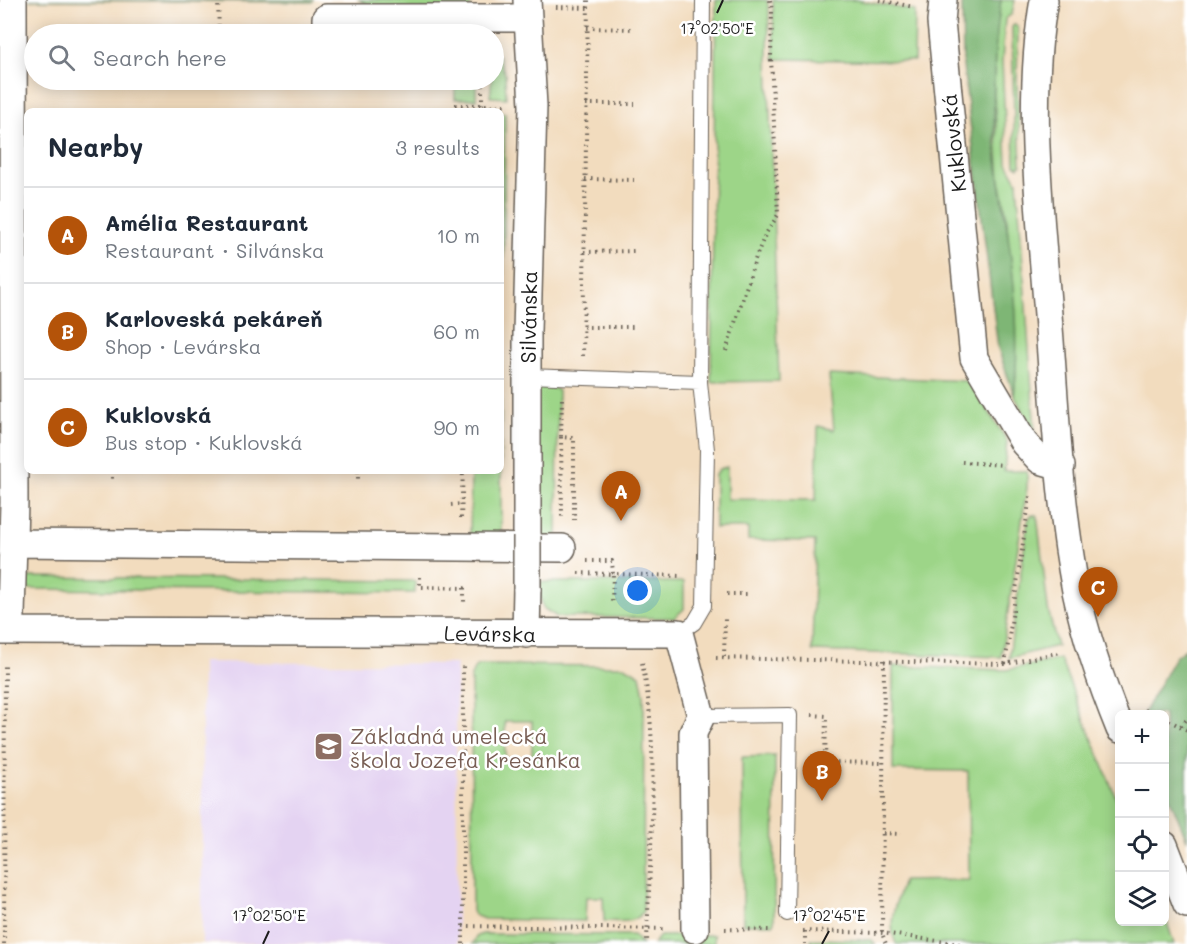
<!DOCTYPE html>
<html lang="en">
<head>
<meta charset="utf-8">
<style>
  body { margin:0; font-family:Mali,sans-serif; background:#f6f6f7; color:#1f2937 }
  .controls { position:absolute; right:18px; bottom:18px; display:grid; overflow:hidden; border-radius:9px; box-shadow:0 3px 15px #0003 }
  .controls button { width:54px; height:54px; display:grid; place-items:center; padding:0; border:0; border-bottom:2px solid #e0e1e3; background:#fff; color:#1f2937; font:30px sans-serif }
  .you { position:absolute; left:638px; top:591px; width:21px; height:21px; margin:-15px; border:4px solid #fff; border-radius:50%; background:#1a73e8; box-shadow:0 0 0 9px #1a73e833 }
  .badge { display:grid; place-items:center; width:39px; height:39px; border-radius:50%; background:#b45309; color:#fff; font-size:20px; font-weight:700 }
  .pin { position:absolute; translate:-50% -50px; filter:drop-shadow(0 2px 3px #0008) }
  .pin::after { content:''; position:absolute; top:32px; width:21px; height:18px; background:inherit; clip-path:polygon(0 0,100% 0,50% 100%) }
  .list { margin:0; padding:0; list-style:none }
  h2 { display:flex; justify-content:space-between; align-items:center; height:78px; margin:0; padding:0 24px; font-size:26px }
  h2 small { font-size:20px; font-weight:400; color:#747a83 }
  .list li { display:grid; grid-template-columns:39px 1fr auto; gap:18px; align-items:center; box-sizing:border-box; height:96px; padding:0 24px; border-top:2px solid #e0e1e3 }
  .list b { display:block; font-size:22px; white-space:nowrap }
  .list p { margin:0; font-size:20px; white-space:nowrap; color:#747a83 }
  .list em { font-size:20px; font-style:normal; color:#747a83 }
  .icon { flex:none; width:33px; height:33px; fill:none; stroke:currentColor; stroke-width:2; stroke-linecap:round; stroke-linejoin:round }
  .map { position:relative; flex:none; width:1187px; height:944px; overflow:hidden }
  .search { position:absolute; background:#fff; box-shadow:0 3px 15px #0003; left:24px; top:24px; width:480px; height:66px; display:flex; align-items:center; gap:15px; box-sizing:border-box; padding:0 21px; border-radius:33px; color:#747a83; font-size:22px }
  .panel { position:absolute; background:#fff; box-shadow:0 3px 15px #0003; left:24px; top:108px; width:480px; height:366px; border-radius:9px }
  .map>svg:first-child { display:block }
  .built { fill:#e4d3f2 }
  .green { fill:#9dd588; stroke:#5c7852; stroke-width:1.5; fill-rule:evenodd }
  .forest { fill:#7eb674; stroke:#4d6948; stroke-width:1.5 }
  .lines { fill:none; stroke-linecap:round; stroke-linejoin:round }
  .service-casing { stroke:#675f55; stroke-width:16 }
  .minor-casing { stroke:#675f55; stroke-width:30 }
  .path { stroke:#675f55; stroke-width:4; stroke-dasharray:1.5 4.5; stroke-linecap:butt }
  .service { stroke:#fff; stroke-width:14 }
  .minor { stroke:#fff; stroke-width:27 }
  .minor-bridge-casing { stroke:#675f55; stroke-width:30; stroke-linecap:butt }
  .minor-bridge { stroke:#fff; stroke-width:27 }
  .ticks { fill:none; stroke:#1c1c1c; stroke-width:2 }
  .labels { text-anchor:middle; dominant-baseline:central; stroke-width:5; stroke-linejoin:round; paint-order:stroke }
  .street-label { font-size:21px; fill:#1c1c1c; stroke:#fff }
  .education-label { font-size:21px; fill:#785e54; stroke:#fff; text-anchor:start }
  .ticks-label { font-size:15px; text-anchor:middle; fill:#1c1c1c; stroke:#fff; stroke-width:5; stroke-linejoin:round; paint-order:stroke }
</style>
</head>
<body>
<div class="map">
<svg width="1187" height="944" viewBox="0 0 1187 944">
  <rect width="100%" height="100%" fill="#fff"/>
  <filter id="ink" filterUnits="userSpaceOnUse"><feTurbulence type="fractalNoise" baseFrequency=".0167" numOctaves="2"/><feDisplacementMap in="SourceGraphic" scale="12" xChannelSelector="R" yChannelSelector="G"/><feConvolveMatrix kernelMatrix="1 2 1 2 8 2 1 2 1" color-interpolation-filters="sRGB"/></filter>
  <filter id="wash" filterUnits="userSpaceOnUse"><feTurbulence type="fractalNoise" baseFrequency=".008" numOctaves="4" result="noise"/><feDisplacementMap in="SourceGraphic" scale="24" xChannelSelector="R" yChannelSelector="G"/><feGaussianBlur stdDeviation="1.35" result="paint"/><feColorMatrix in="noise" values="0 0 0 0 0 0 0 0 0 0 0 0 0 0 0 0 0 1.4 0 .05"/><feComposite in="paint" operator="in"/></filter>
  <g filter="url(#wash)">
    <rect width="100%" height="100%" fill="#f2dcbe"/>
    <path class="built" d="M202 662 456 664 457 944 202 943Z"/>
    <path class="green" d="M29 0H313L312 2Z
      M359 0H475L467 10 372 8Z
      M716 0H767L769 11 768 58 779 381 711 382Z
      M773 0H857L915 11 914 61 774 59Z
      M1001 0H1015L1012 14 1005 19 1002 62 1007 163 1017 181 1035 433 1014 395 1016 377 1007 217 1000 180 994 95 995 37Z
      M1015 24 1018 28 1017 84 1021 164 1019 167 1015 164 1012 27Z
      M403 27 477 30V34H403Z
      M494 55H498L505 74 506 98 490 97Z
      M455 80H476V99H455Z
      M501 113H505L503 321H501Z
      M501 341V542L470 541 471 471H501Z
      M829 375 970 381 1007 441 1004 471H1027V488L1001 657 812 651 815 541 748 540V528H715V475L719 469 727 467V499L816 500 818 426 834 430Z
      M535 386 555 388 558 391 557 539 536 540Z
      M1031 515H1037L1048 609 1057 646 1009 658 1028 521Z
      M25 577 415 581V593L25 589Z
      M537 582H684V609L674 618 557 617 543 608Z
      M1060 659 1119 805 1120 922H1164L1165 916 1174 944H896C887 921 896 903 903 881L969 880 968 771 893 770V666L1006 670Z
      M479 665 625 666 640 675 644 695 643 912C633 925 618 921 604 921L603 897H586L585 921 484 919 474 915 472 911 471 676 475 667ZM505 721H532V758H505Z
      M775 756 774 924H743L742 757Z
      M483 934 633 935 642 944H472L477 936Z
      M714 935V944H653L660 936Z
      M811 939 872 940 875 944H811Z"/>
    <path class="forest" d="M962 0H1001C992 59 991 122 1000 182 1011 251 1022 324 1014 395L998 348 963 66Z
      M1187 648V840L1165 786 1164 714H1143L1175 657Z"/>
  </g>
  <g filter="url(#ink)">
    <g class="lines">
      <defs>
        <path id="service" d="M527 376 700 382 703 0
          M679 633 694 623 704 606 707 450 700 382
          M701 716 790 715 787 914"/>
        <path id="minor" d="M943 0 941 22 974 358 1024 443 1040 460 1061 466
          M1044 0C1027 99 1039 203 1047 302 1055 397 1058 498 1076 591 1086 638 1102 685 1120 729
          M326 34V18H528
          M527 536V332L533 106 527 0
          M13 543 562 548
          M0 631 679 633 701 716 693 733 695 929
          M5 631 11 616 14 502 13 0
          M526 634 527 588
          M1164 845 1187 904"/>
      </defs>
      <use href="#service" class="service-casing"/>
      <use href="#minor" class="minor-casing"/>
      <path class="path" d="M218 0 219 34
        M879 0 914 7
        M556 7 588 8
        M587 28 635 29
        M586 104H635
        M455 105H505
        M482 111V80
        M585 179 634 180
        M584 252 634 251
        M583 327H633
        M726 351 756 257 765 235 778 215 771 57 772 10 770 0
        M583 356 588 0
        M562 399 561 437 574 438V520
        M561 437 562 518
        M962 462 1004 465
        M112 471V481
        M358 471V482
        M451 505 462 504
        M461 518 463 471
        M587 561H612L613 574 682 576
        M578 573 613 574 612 603
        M420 577V587L464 588V604
        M727 594H747
        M724 657 725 619
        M716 658 1005 664 1061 652
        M884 660 882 933 886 944
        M642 663C661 749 649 855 647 944
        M1005 664 1030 496
        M1145 710 1155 714
        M812 715 826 716 825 762 884 763
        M1164 718 1187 730
        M1181 726 1187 719
        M883 833 901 834
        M463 926 666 929
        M725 929 771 930
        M803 931 882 933 960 944
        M805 931V944
        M4 944 5 662
        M463 944V663"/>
      <use href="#service" class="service"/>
      <use href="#minor" class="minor"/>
      <defs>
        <path id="minor-bridge" d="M527 588V536"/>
      </defs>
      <use href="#minor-bridge" class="minor-bridge-casing"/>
      <use href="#minor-bridge" class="minor-bridge"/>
    </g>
  </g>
  <path class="ticks" d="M717 13 723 0M263 944 269 931M822 944 829 931"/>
  <defs>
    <symbol id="school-square" viewBox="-11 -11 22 22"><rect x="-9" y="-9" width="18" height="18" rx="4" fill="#8d6e63" stroke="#fff"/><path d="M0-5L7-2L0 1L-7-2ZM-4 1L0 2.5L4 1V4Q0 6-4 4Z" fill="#fff"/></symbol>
  </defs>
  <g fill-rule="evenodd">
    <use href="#school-square" x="312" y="730" width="33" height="33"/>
  </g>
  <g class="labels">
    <g class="street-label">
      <text transform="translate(953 143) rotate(-96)">Kuklovská</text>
      <text transform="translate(528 317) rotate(-89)">Silvánska</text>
      <text transform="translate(490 633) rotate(1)">Levárska</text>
    </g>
    <g class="education-label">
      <text x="350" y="735">Základná umelecká<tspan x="350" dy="24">škola Jozefa Kresánka</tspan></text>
    </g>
  </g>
  <g class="ticks-label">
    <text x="717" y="34">17°02'50"E</text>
    <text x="269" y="921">17°02'50"E</text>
    <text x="829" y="921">17°02'45"E</text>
  </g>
</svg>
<div class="controls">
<button>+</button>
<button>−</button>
<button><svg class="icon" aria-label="locate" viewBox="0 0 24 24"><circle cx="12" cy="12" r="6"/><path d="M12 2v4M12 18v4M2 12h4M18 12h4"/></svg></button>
<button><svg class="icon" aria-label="layers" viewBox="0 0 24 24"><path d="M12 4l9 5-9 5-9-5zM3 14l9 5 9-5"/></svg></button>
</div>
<div class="you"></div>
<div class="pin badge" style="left:621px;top:521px">A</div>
<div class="pin badge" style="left:822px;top:801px">B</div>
<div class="pin badge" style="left:1098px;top:617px">C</div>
<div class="search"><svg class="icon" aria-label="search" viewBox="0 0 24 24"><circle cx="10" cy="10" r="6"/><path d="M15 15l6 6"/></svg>Search here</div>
<section class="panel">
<h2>Nearby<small>3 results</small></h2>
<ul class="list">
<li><span class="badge">A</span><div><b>Amélia Restaurant</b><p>Restaurant · Silvánska</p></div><em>10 m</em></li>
<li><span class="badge">B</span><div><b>Karloveská pekáreň</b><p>Shop · Levárska</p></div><em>60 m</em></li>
<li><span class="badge">C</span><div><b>Kuklovská</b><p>Bus stop · Kuklovská</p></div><em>90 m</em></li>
</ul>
</section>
</div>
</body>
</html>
